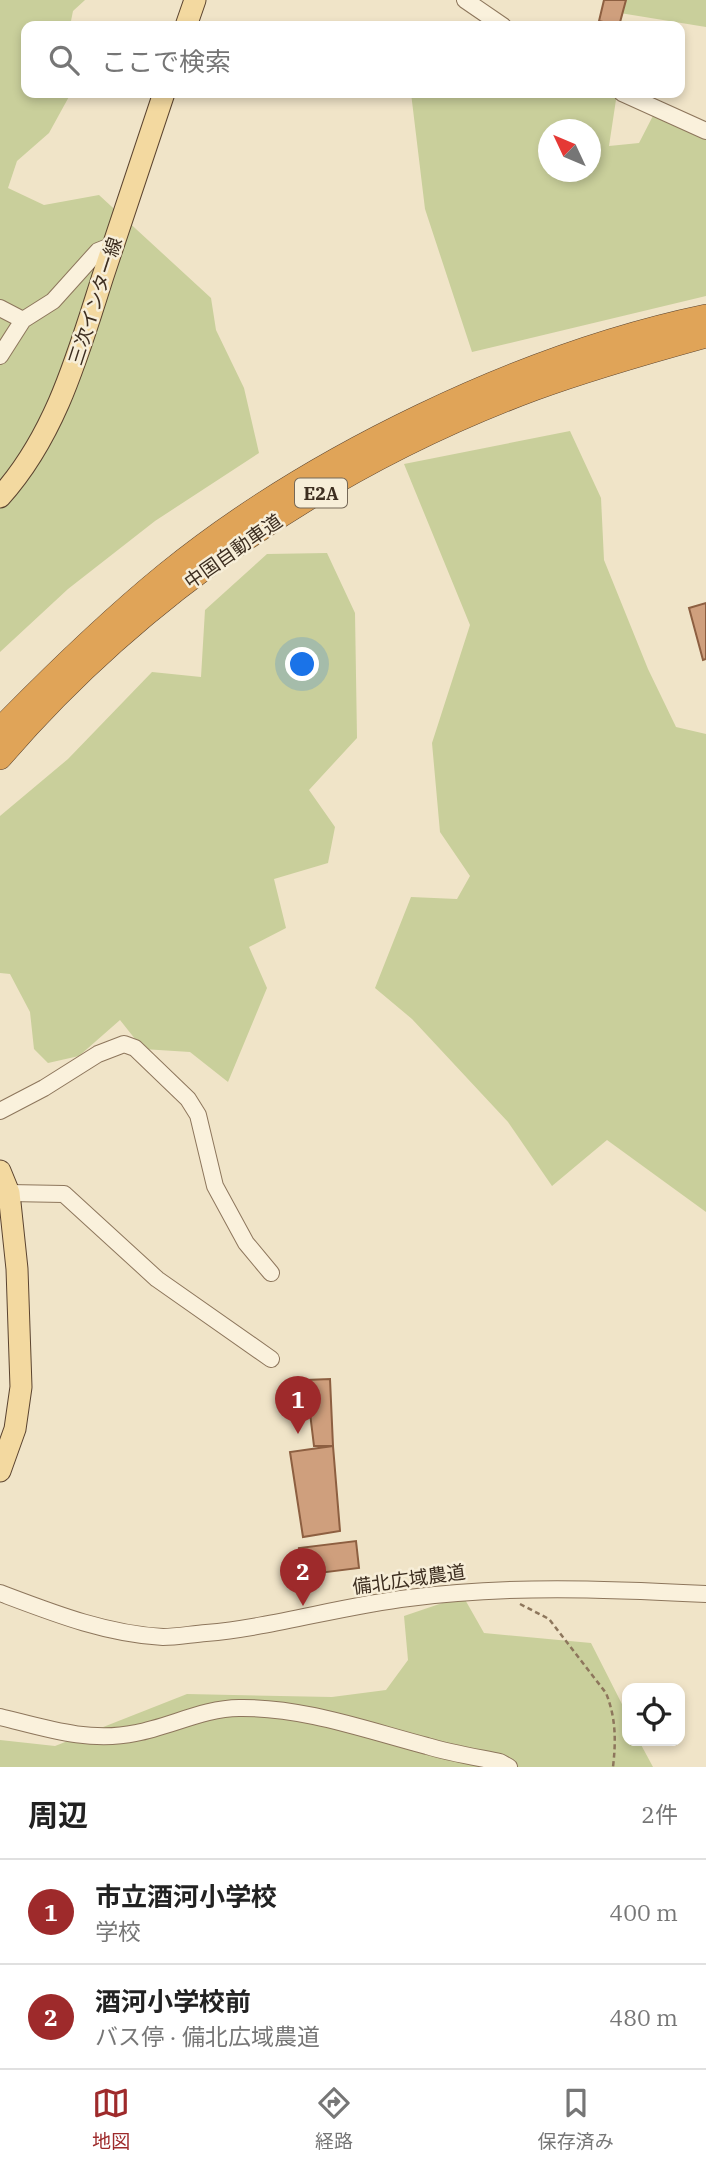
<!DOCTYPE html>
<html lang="ja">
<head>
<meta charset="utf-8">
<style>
  body { margin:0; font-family:"IBM Plex Serif","Noto Sans JP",serif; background:#f6f6f6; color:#222 }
  .controls { position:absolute; right:21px; bottom:21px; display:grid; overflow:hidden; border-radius:14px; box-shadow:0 4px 10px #0003 }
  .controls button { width:63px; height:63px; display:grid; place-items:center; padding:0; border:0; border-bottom:2px solid #e0e0e0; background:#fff; color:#222; font:35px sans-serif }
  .compass { position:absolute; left:538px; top:119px; width:63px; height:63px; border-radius:50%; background:#fff; box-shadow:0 4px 10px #0003; rotate:314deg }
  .you { position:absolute; left:303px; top:665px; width:24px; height:24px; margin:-18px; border:5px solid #fff; border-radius:50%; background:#1a73e8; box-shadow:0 0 0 10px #1a73e833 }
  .badge { display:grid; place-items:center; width:46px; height:46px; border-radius:50%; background:#9e2a2b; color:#fff; font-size:23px; font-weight:700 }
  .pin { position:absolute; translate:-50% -58px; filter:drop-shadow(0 2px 4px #0008) }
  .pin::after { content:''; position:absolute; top:37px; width:24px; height:21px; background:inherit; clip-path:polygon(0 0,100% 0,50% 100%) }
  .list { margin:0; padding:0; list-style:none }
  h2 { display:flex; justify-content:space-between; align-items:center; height:91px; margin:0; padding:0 28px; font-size:30px }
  h2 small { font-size:23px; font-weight:400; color:#767676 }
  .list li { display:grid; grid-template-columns:46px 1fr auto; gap:21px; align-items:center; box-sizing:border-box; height:105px; padding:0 28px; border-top:2px solid #e0e0e0 }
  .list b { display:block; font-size:26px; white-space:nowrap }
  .list p { margin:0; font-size:23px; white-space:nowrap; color:#767676 }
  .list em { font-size:23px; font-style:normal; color:#767676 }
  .icon { flex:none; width:38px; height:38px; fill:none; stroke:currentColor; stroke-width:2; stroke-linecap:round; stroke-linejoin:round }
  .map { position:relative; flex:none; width:706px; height:1767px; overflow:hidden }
  .search { position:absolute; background:#fff; box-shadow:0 4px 10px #0003; left:21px; right:21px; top:21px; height:77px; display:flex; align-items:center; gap:18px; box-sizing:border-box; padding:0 24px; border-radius:14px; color:#767676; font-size:26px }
  .sheet { height:301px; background:#fff }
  nav { display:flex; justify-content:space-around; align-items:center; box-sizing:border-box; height:98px; border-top:2px solid #e0e0e0; background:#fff; font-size:19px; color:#767676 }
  nav a { display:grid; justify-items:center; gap:4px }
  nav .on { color:#9e2a2b }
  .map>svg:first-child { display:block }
  .green { fill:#c9cf9b; fill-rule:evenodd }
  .building { fill:#cf9f7d; stroke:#8d5f41; stroke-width:2 }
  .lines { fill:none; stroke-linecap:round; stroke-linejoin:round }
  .minor-casing { stroke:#8d765c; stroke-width:18 }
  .major-casing { stroke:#5b4430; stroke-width:23 }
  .highway-casing { stroke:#5b4430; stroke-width:24 }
  .path { stroke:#8d765c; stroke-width:2.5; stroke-dasharray:5 3.5; stroke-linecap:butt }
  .minor { stroke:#faf1dc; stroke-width:16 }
  .major { stroke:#f3d9a0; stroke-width:21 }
  .highway { stroke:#e0a458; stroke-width:23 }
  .labels { text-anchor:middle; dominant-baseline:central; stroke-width:5; stroke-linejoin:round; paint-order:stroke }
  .shield { fill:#f7eed8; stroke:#756857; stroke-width:2 }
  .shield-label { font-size:18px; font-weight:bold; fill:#3d2e20 }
  .street-label { font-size:19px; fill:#3d2e20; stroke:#f7eed8 }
</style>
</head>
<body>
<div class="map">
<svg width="706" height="1767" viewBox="0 0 706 1767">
  <rect width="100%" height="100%" fill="#f0e4c8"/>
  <path class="green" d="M0 0H85L73 11 70 26H26V93H71L49 133 17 161 8 188 44 205 99 195 211 298 216 330 244 388 259 453 155 521 68 589 0 652Z
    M623 0H706V27L620 13Z
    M411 93H617L609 146 639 143 657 108 706 131V296L472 352 425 209ZM548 130H590V172H548Z
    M570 431 601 498 604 560 648 669 676 727 706 734V1212L607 1140 552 1186 508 1122 412 1019 375 988 411 897 457 899 470 876 440 832 432 743 470 625 404 464Z
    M327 553 355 613 357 738 309 790 335 827 328 863 274 879 286 928 249 947 267 988 228 1082 190 1052 143 1049 120 1020 79 1056 48 1063 34 1049 30 1012 10 974 0 973V816L68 759 152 672 201 677 205 610 267 554Z
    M463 1596 484 1633 591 1643 627 1714V1741H639L653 1767H0V1740L55 1746 187 1694 332 1697 386 1690 408 1660 404 1616Z"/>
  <path class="building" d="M604 0H626L619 26 599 21Z
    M706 603V659L703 660 689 608Z
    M330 1379 333 1446H314L306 1380Z
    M333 1446 340 1531 303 1537 290 1452Z
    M356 1541 359 1568 303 1575 299 1548Z"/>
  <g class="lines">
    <defs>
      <path id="minor" d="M465 0 503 26
        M622 93 706 131
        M0 308 23 320
        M0 356 23 320 53 301 98 251 113 245
        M0 1111 44 1088 98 1054 124 1044 135 1048 188 1099 198 1115 215 1186 246 1243 271 1273
        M9 1193 64 1194 157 1279 271 1359
        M0 1593C53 1613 106 1634 163 1637 177 1637 192 1634 206 1633 274 1627 341 1606 409 1598 507 1585 607 1589 706 1594
        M0 1717C45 1728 89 1743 136 1733 169 1727 205 1708 239 1708 303 1707 366 1730 427 1746 450 1753 475 1757 500 1762L509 1767"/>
      <path id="major" d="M186 26 195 0
        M0 497C56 435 78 354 103 276 123 215 144 154 164 93
        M0 1171 9 1193 17 1269 21 1387 15 1429 0 1471"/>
      <path id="highway" d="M0 729C53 675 107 622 166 574 310 457 524 354 706 316
        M0 758C141 594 332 464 534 389 591 368 648 352 706 336"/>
    </defs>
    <use href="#minor" class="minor-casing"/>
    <use href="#major" class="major-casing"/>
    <use href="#highway" class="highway-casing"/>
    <path class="path" d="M520 1604 549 1619 606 1693C616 1718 616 1741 613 1767"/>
    <use href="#minor" class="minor"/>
    <use href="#major" class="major"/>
    <use href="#highway" class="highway"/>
  </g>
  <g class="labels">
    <rect class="shield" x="295" y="478.5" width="52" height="29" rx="5"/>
    <g class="shield-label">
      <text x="321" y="493">E2A</text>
    </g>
    <g class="street-label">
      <text transform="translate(95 301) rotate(-72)">三次インター線</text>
      <text transform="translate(233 551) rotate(-35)">中国自動車道</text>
      <text transform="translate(409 1579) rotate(-8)">備北広域農道</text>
    </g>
  </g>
</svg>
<div class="controls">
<button><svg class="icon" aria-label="locate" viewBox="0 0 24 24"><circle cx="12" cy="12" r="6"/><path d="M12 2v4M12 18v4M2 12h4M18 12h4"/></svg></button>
</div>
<svg class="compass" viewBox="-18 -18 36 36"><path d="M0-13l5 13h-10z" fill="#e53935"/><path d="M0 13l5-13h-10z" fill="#767676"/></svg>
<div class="you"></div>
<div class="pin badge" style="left:298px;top:1434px">1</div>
<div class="pin badge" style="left:303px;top:1606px">2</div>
<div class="search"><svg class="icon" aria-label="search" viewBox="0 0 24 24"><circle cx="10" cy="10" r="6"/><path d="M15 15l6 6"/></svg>ここで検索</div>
</div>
<section class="sheet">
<h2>周辺<small>2件</small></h2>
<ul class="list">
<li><span class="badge">1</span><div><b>市立酒河小学校</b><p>学校</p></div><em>400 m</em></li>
<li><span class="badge">2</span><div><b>酒河小学校前</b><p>バス停 · 備北広域農道</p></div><em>480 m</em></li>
</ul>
</section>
<nav>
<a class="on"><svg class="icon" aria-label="map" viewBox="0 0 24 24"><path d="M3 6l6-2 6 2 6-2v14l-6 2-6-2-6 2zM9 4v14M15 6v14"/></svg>地図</a>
<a><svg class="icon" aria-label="directions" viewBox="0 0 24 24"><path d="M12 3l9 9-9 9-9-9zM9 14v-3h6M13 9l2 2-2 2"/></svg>経路</a>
<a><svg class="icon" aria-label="saved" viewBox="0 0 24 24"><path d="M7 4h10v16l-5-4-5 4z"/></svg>保存済み</a>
</nav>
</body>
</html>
